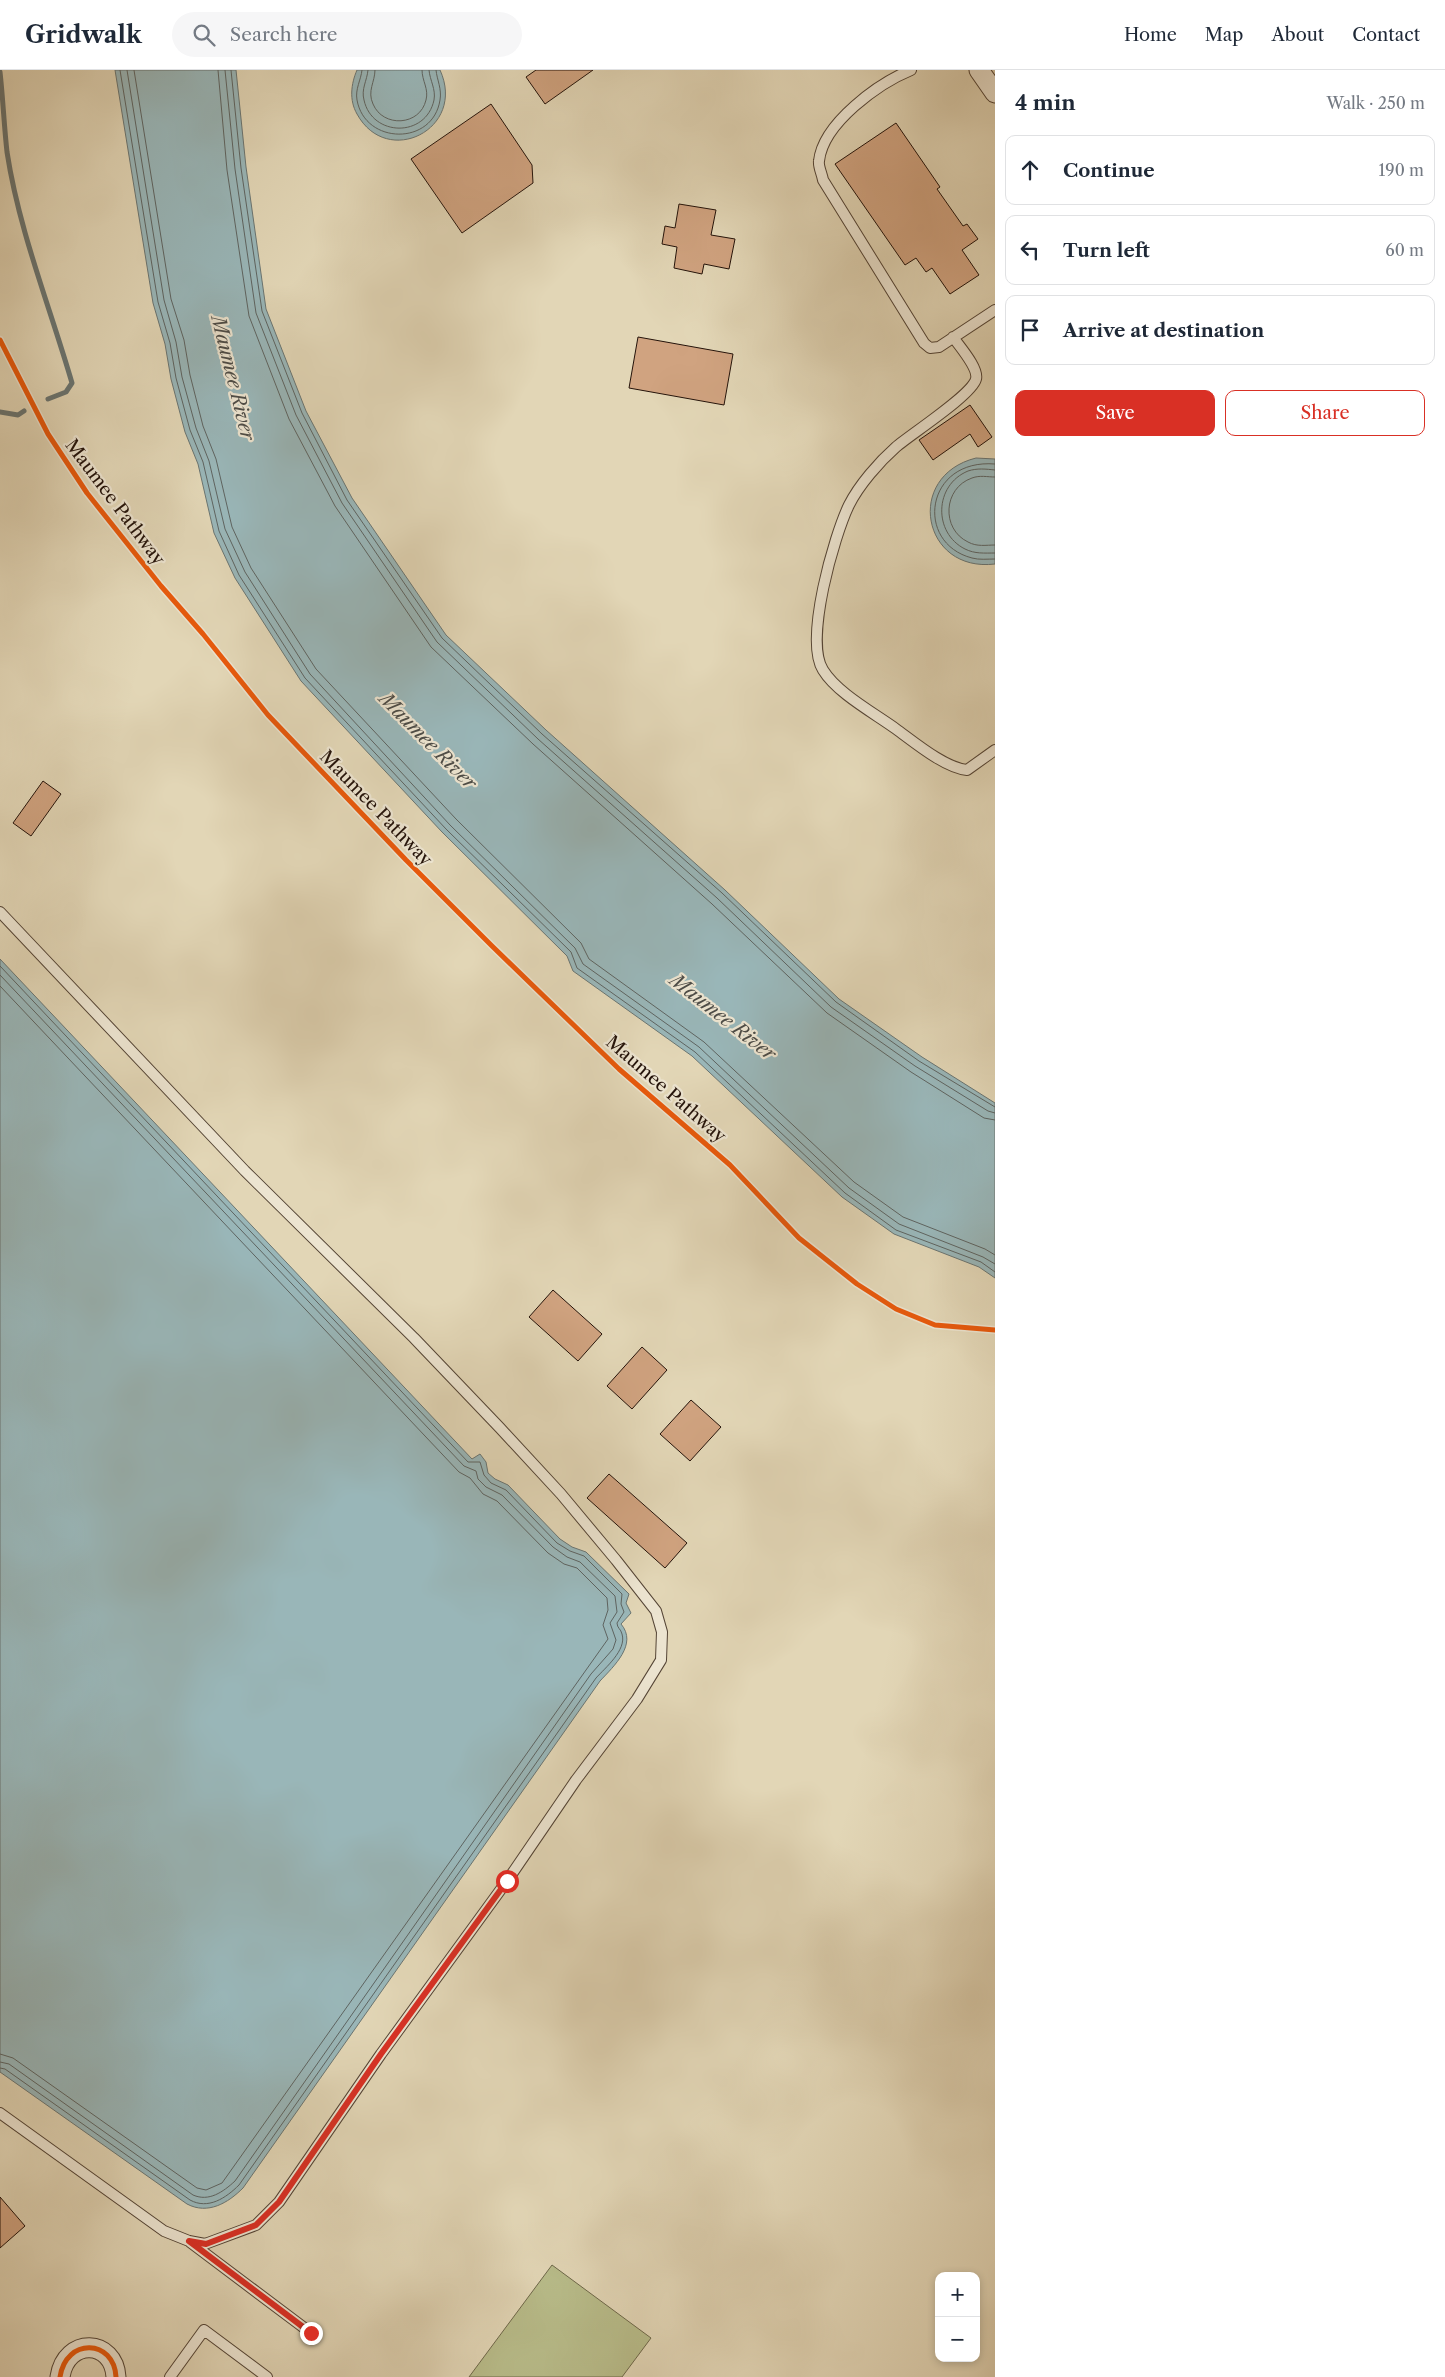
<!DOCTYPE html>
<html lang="en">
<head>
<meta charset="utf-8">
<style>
  body { margin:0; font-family:"Libre Caslon Text",serif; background:#f6f6f7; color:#1f2937 }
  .controls { position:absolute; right:15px; bottom:15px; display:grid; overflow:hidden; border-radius:10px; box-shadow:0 2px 8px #0003 }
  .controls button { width:45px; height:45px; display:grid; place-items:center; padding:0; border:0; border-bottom:1px solid #e0e1e3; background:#fff; color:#1f2937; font:25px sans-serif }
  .stop { position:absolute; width:15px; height:15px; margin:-11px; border:4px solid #d93025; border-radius:50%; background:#fff }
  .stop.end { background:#d93025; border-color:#fff; box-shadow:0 1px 5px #0008 }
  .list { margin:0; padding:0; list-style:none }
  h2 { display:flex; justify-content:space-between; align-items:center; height:65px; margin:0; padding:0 20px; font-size:21px }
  h2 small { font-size:16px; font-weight:400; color:#747a83 }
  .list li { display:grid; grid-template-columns:32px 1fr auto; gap:15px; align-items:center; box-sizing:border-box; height:70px; margin:0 10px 10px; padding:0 10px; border:1px solid #e0e1e3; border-radius:10px }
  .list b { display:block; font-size:19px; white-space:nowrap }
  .list em { font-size:16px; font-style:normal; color:#747a83 }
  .actions { display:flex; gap:10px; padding:15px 20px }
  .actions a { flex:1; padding:11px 0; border:1px solid #d93025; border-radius:10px; text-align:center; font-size:18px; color:#d93025 }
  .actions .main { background:#d93025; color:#fff }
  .icon { flex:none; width:28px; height:28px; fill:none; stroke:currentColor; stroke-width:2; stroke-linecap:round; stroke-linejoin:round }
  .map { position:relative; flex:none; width:995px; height:2307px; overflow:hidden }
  header { display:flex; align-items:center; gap:30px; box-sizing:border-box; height:70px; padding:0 25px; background:#fff; border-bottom:1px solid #e0e1e3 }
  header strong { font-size:24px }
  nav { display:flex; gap:28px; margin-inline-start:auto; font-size:18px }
  .search { width:350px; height:45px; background:#f6f6f7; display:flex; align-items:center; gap:12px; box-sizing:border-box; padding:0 18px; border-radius:28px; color:#747a83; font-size:19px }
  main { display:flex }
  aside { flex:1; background:#fff }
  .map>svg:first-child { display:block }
  .green { fill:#b8bc8a; stroke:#6e684a }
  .water { fill:#99b6b8; stroke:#6a7572 }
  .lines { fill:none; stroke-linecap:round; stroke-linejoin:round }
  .shore { stroke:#5e6461; stroke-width:1 }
  .stream { stroke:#6a7572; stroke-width:5 }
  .building { fill:#d0a380; stroke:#24130a }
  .lane-casing { stroke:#544435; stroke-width:12 }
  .street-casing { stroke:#544435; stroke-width:21 }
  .lane { stroke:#ece4d0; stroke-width:10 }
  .street { stroke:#ece4d0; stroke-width:19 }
  .cycleway-casing { stroke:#ece4d0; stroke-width:8 }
  .cycleway { stroke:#e8590c; stroke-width:5 }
  .route { stroke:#d93025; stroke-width:6 }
  .labels { text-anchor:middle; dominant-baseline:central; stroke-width:4.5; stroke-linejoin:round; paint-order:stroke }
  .street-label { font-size:18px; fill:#24130a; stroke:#ece4d0 }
  .water-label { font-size:19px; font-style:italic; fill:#4d4c47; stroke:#ece4d0 }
</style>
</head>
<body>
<header>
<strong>Gridwalk</strong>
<div class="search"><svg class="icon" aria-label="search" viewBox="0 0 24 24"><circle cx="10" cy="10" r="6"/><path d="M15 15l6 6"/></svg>Search here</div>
<nav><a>Home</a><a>Map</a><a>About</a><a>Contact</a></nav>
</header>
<main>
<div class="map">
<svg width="995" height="2307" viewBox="0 0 995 2307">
  <rect width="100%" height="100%" fill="#e2d6b6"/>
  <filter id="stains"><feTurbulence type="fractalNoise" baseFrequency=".004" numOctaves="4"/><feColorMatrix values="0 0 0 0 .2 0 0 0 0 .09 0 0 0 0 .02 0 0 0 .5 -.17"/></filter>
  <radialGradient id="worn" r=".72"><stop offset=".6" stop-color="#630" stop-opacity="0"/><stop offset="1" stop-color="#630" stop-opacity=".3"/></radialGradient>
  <path class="green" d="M552 2195 651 2268 622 2307H469Z"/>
  <path class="water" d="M115 0H236L246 97 266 239 306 341 352 428 446 565 546 660 725 820 839 929 922 987 995 1033V1208L979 1197 894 1164 842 1127 692 986 573 901 567 886 442 762 301 611 235 508 214 463 198 394 185 362 171 309 165 274 153 233Z
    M357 0H440C467 59 387 99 357 44 349 30 351 14 357 0Z
    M976 388 995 389V494C922 503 904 406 976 388Z
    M0 889 472 1389 480 1384 486 1392 488 1403 495 1409 508 1415 560 1469 572 1477 586 1482 629 1524 626 1533 631 1543 621 1554C638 1574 614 1596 600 1611L243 2118C228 2133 208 2145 187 2134L0 2002Z"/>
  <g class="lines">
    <path class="shore" d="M120 0 158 232 170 273 176 308 190 360 203 392 219 461 239 505 305 608 446 759 571 882 577 898 695 982 845 1123 896 1160 981 1192 995 1202
      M127 0 164 230 176 272 182 307 196 358 209 391 225 459 245 502 310 604 450 755 575 878 583 894 699 977 849 1118 899 1154 983 1187 995 1194
      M134 0 171 229 184 270 190 305 203 356 216 389 232 457 251 498 316 599 456 749 581 873 589 889 704 972 854 1112 903 1147 985 1179 995 1185
      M218 0 227 100 249 246 289 349 335 436 431 577 533 674 712 834 827 943 911 1002 984 1048 995 1050
      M225 0 235 99 256 243 296 345 342 433 437 572 538 669 717 828 831 937 915 996 988 1041 995 1043
      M231 0 241 98 262 241 302 343 347 430 442 568 542 664 722 823 836 932 919 991 995 1037
      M362 0C361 10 355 19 357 30 365 75 433 76 440 30 442 19 437 10 436 0
      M368 0C367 11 361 19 364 30 372 67 426 68 434 30 436 19 430 11 429 0
      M375 0C375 12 367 21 373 34 383 58 420 56 426 30 429 19 422 11 422 0
      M995 394C925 388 914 473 972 488 979 490 987 489 995 489
      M995 400C986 399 977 398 968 401 934 415 933 463 965 479 975 484 984 483 995 483
      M995 407C987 407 980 405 972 408 943 418 941 459 968 472 977 477 986 475 995 475
      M0 896 468 1392H480L484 1405 491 1413 506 1420 557 1473 570 1481 584 1486 622 1524 621 1534 624 1542 617 1553C617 1558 621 1559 622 1564 627 1580 605 1598 596 1608L239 2115C226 2128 208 2140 190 2130L5 1999 0 1998
      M0 905 464 1396 476 1401 478 1409 486 1417 502 1425 553 1477 567 1487 580 1492 615 1526 617 1542 610 1553 616 1570 613 1579 591 1604 235 2111C223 2122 209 2132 193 2125L9 1994 0 1992
      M0 916 459 1402 470 1408 483 1424 497 1431 548 1483 564 1494 577 1498 607 1528 608 1540 603 1555 608 1569 222 2113 206 2120 197 2118 13 1988 0 1984"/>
    <path class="stream" d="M0 2C3 29 4 55 7 82 19 161 50 237 72 313L66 322 48 329
      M0 342 18 345 24 341"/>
  </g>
  <path class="building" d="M536 0H593L545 34 526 7Z
    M491 34 532 95 533 113 462 163 411 89Z
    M896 53 940 117 937 119 963 156 967 154 978 169 962 180 979 205 950 224 932 198 926 202 916 188 905 195 835 94Z
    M679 134 716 140 711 165 735 169 729 199 704 194 702 204 674 198 677 177 662 174 665 156 675 158Z
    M638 267 733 284 724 335 629 318Z
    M970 335 992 367 978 377 970 364 933 390 919 370Z
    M43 711 61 724 31 766 13 753Z
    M553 1220 602 1264 578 1291 529 1247Z
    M642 1277 667 1300 632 1339 607 1316Z
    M691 1330 721 1357 690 1391 660 1364Z
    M609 1404 687 1473 665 1498 587 1428Z
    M0 2127 25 2156 0 2178Z"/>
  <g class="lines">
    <defs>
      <path id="lane" d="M911 0C879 13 823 53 819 91 818 96 822 104 823 110L924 273 930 278 939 277 995 240
        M953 267C959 276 979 298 976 309 972 325 911 364 896 377 879 392 859 415 849 435 834 466 804 570 823 600 837 623 874 643 896 659 914 672 945 698 967 700L995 680
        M0 842 245 1101 414 1268 500 1358 561 1424 616 1490 656 1541 662 1562 661 1590 637 1629 576 1710 507 1811 381 1984 279 2132 256 2155 205 2174 189 2171 164 2161 0 2043
        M190 2172 311 2263
        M170 2307 204 2260 267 2307"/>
      <path id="street" d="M979 0 995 23
        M60 2307C66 2267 114 2269 116 2307"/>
    </defs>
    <use href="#lane" class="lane-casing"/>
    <use href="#street" class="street-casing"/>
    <use href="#lane" class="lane"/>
    <use href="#street" class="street"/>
    <defs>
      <path id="cycleway" d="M0 270 48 364 87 423 161 516 203 564 268 645 406 790 492 876 619 999 730 1095 799 1168 857 1214 896 1239 935 1255 995 1260
        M60 2307C66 2267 114 2269 116 2307"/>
    </defs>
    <use href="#cycleway" class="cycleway-casing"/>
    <use href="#cycleway" class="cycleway"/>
  </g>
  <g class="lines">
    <path class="route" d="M311 2263 189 2171 206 2174 256 2155 279 2132 381 1984 507 1811"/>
  </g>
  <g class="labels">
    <g class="street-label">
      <text transform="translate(115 432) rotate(53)">Maumee Pathway</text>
      <text transform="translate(376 738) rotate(46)">Maumee Pathway</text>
      <text transform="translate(666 1019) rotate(41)">Maumee Pathway</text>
    </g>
    <g class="water-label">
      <text transform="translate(233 308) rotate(76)">Maumee River</text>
      <text transform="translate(428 671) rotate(45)">Maumee River</text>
      <text transform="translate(723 947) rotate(38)">Maumee River</text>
    </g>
  </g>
  <rect width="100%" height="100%" filter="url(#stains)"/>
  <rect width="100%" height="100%" fill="url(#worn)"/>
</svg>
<div class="controls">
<button>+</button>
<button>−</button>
</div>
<div class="stop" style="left:507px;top:1811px"></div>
<div class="stop end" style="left:311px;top:2263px"></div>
</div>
<aside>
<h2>4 min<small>Walk · 250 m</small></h2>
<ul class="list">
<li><svg class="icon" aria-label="ahead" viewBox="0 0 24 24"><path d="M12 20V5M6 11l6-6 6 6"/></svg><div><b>Continue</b></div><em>190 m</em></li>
<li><svg class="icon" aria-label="left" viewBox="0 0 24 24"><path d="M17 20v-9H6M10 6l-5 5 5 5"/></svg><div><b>Turn left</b></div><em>60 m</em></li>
<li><svg class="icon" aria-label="arrive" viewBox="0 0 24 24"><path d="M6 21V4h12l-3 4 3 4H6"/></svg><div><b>Arrive at destination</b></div></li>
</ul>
<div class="actions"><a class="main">Save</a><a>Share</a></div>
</aside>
</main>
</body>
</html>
